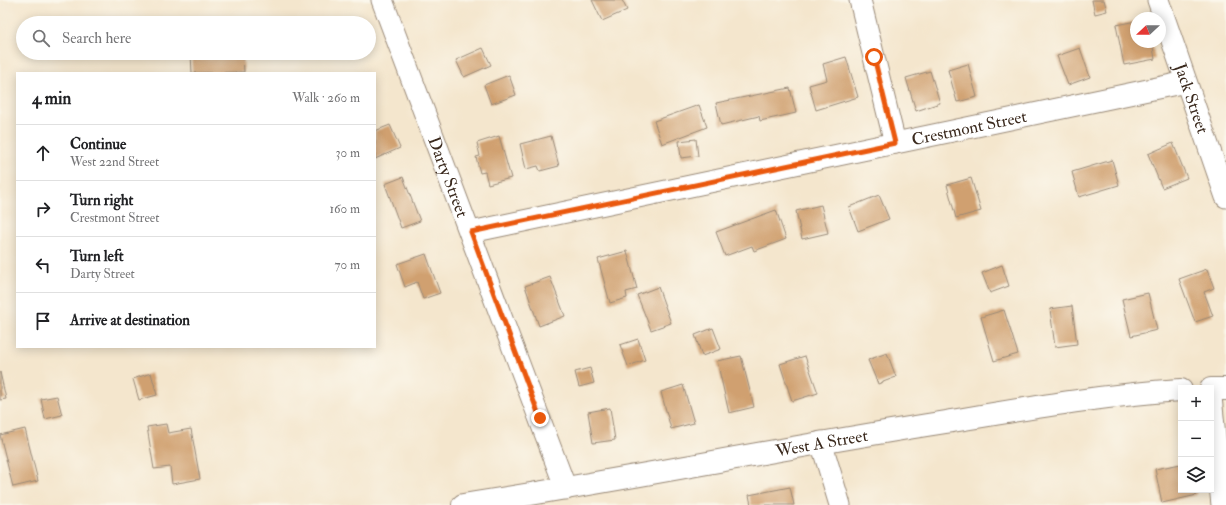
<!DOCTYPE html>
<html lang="en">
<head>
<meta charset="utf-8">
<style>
  body { margin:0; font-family:"IM FELL Double Pica",serif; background:#f2f2f2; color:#202124 }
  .controls { position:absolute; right:12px; bottom:12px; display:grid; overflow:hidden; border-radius:0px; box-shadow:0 2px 10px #0003 }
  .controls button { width:36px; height:36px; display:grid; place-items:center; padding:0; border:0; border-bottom:1px solid #e0e0e0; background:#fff; color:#202124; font:20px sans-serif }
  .compass { position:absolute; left:1130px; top:12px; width:36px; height:36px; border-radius:50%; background:#fff; box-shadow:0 2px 10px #0003; rotate:248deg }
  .stop { position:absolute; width:12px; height:12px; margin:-9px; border:3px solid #ea580c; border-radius:50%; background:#fff }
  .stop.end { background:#ea580c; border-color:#fff; box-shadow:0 1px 4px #0008 }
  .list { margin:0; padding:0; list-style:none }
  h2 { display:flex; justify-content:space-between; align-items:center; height:52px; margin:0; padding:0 16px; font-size:17px }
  h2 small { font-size:13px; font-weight:400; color:#757577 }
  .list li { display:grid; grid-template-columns:26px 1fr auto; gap:12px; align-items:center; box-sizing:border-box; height:56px; padding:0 16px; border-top:1px solid #e0e0e0 }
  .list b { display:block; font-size:15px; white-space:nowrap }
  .list p { margin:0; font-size:13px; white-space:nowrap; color:#757577 }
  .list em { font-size:13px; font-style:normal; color:#757577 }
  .icon { flex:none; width:22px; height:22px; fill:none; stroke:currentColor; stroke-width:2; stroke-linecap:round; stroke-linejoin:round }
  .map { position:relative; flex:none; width:1226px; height:505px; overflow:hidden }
  .search { position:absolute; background:#fff; box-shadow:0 2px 10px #0003; left:16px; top:16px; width:360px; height:44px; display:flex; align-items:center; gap:10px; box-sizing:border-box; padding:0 14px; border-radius:22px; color:#757577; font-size:15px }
  .panel { position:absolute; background:#fff; box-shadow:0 2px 10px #0003; left:16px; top:72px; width:360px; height:276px; border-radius:0px }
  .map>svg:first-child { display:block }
  .building { fill:#d0a06f }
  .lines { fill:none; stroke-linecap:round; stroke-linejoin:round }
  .minor-casing { stroke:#988876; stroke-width:23 }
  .tertiary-casing { stroke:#988876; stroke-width:24 }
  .minor { stroke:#fff; stroke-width:21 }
  .tertiary { stroke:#fff; stroke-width:22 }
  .route { stroke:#ea580c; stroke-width:5 }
  .labels { text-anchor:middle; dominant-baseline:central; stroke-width:3; stroke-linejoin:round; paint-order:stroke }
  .street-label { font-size:17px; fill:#3b2a1e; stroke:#fbf7ec }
</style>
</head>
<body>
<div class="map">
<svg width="1226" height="505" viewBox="0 0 1226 505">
  <rect width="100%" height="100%" fill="#fbf7ec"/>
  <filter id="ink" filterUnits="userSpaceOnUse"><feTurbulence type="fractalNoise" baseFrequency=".025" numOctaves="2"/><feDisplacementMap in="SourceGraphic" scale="8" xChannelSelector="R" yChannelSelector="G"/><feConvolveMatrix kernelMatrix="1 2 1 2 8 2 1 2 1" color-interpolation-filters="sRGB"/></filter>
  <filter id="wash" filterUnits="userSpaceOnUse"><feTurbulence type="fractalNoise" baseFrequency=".012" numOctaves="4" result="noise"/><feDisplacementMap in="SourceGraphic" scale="16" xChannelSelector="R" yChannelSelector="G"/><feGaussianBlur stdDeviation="0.9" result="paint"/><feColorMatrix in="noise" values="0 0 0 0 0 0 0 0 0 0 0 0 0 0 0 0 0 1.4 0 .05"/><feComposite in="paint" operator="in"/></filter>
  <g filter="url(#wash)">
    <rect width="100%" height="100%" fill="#f4e6cd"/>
    <g id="blocks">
      <path class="building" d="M592 0H622L627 10 602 21Z
        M1092 0H1104L1107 11 1095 14Z
        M1136 21V42H1152L1155 59 1124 65 1116 25Z
        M483 48 491 65 464 77 456 60Z
        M1080 48 1090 77 1068 85 1057 56Z
        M191 53H243L244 72 192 73Z
        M846 57 858 97 816 110 809 85 827 80 823 64Z
        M968 64 977 97 957 102 948 70Z
        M930 71 940 103 916 111 906 78Z
        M509 75 516 95 491 104 484 85Z
        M790 88 796 113 760 121 759 116 721 125 716 103Z
        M699 105 707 127 662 144 654 121Z
        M390 125 400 148 375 159V131Z
        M499 136 511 178 488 184 485 172 480 173 476 157 480 156 477 143Z
        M551 136 559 166 540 171 538 166 526 169 520 144Z
        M696 139 698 156 681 158 679 141Z
        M1173 143 1187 178 1162 188 1148 154Z
        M1112 160 1119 185 1079 197 1072 172Z
        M403 177 420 221 401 228 385 184Z
        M971 178 981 211 956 218 947 185Z
        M879 195 889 219 858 231 849 207Z
        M821 205 828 233 802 239 796 211Z
        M776 210 786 239 754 251 752 246 725 256 716 232Z
        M627 251 637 289 626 292 627 298 610 303 598 259Z
        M426 254 440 293 423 299 417 282 405 287 397 264Z
        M1002 265 1009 286 990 293 982 273Z
        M1207 269 1214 288 1204 292 1213 316 1195 322 1179 279Z
        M550 277 565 316 539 326 525 286Z
        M658 287 671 323 651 330 637 295Z
        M1148 293 1157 330 1131 336 1122 299Z
        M1072 306 1077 344 1055 347 1050 309Z
        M1004 310 1018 354 994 361 981 317Z
        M713 328 721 349 702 356 695 335Z
        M638 339 645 360 628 366 620 345Z
        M887 353 896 377 878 384 868 360Z
        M741 356 754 407 729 413 717 361Z
        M805 356 818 393 792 401 780 364Z
        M590 368 594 383 579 387 575 372Z
        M0 372 6 399 0 400Z
        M151 373 157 395 139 400 133 379Z
        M683 385 694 423 671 429 661 392Z
        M57 396 62 415 45 419 41 399Z
        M610 408 615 440 593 443 588 412Z
        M166 424 168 433 191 429 200 479 172 484 170 467 154 469 147 427Z
        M25 429 38 481 13 487 0 435Z
        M1181 464V490H1196L1197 495 1162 503 1155 469Z
        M790 487 794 505H751L749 495Z"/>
    </g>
  </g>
  <g filter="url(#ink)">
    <use href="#blocks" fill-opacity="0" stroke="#988876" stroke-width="1"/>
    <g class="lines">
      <defs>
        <g id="minor">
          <path id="s1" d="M382 0 566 489"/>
          <path d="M860 0 895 143"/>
          <path id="s2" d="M1158 0 1226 197"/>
          <path id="s3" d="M471 232 1186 82"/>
          <path d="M1211 397 1222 505"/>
          <path d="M821 442 840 505"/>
        </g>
        <g id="tertiary">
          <path d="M1211 389H1226"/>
          <path id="s4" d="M463 505C625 480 785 447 946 422 1024 409 1102 395 1181 390"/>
        </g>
      </defs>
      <use href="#minor" class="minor-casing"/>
      <use href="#tertiary" class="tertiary-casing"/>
      <use href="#minor" class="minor"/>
      <use href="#tertiary" class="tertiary"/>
    </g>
  </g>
  <g class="lines" filter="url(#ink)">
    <path class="route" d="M540 418 471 232 895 143 874 57"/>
  </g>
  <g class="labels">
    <g class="street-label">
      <text stroke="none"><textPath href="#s2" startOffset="104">Jack Street</textPath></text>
      <text stroke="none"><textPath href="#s3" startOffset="509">Crestmont Street</textPath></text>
      <text stroke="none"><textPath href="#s1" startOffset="189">Darty Street</textPath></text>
      <text stroke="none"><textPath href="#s4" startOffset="364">West A Street</textPath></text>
    </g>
  </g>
</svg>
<div class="controls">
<button>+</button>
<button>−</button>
<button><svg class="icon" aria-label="layers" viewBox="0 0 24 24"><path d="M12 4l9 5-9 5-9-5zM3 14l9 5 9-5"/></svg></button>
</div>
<svg class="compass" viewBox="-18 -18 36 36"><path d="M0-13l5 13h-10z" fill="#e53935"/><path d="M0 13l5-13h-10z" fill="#757577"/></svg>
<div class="stop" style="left:874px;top:57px"></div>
<div class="stop end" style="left:540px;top:418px"></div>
<div class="search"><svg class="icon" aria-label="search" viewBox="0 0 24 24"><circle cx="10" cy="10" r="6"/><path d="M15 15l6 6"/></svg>Search here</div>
<section class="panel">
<h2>4 min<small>Walk · 260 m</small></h2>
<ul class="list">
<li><svg class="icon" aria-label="ahead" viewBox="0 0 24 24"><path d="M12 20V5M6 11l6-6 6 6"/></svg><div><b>Continue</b><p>West 22nd Street</p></div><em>30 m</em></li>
<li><svg class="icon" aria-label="right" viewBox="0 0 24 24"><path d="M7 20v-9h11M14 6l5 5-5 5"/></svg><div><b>Turn right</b><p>Crestmont Street</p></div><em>160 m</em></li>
<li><svg class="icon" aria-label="left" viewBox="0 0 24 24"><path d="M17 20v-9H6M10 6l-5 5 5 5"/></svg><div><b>Turn left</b><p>Darty Street</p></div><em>70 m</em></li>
<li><svg class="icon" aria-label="arrive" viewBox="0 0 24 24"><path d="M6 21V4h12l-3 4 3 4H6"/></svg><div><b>Arrive at destination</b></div></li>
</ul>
</section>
</div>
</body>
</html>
